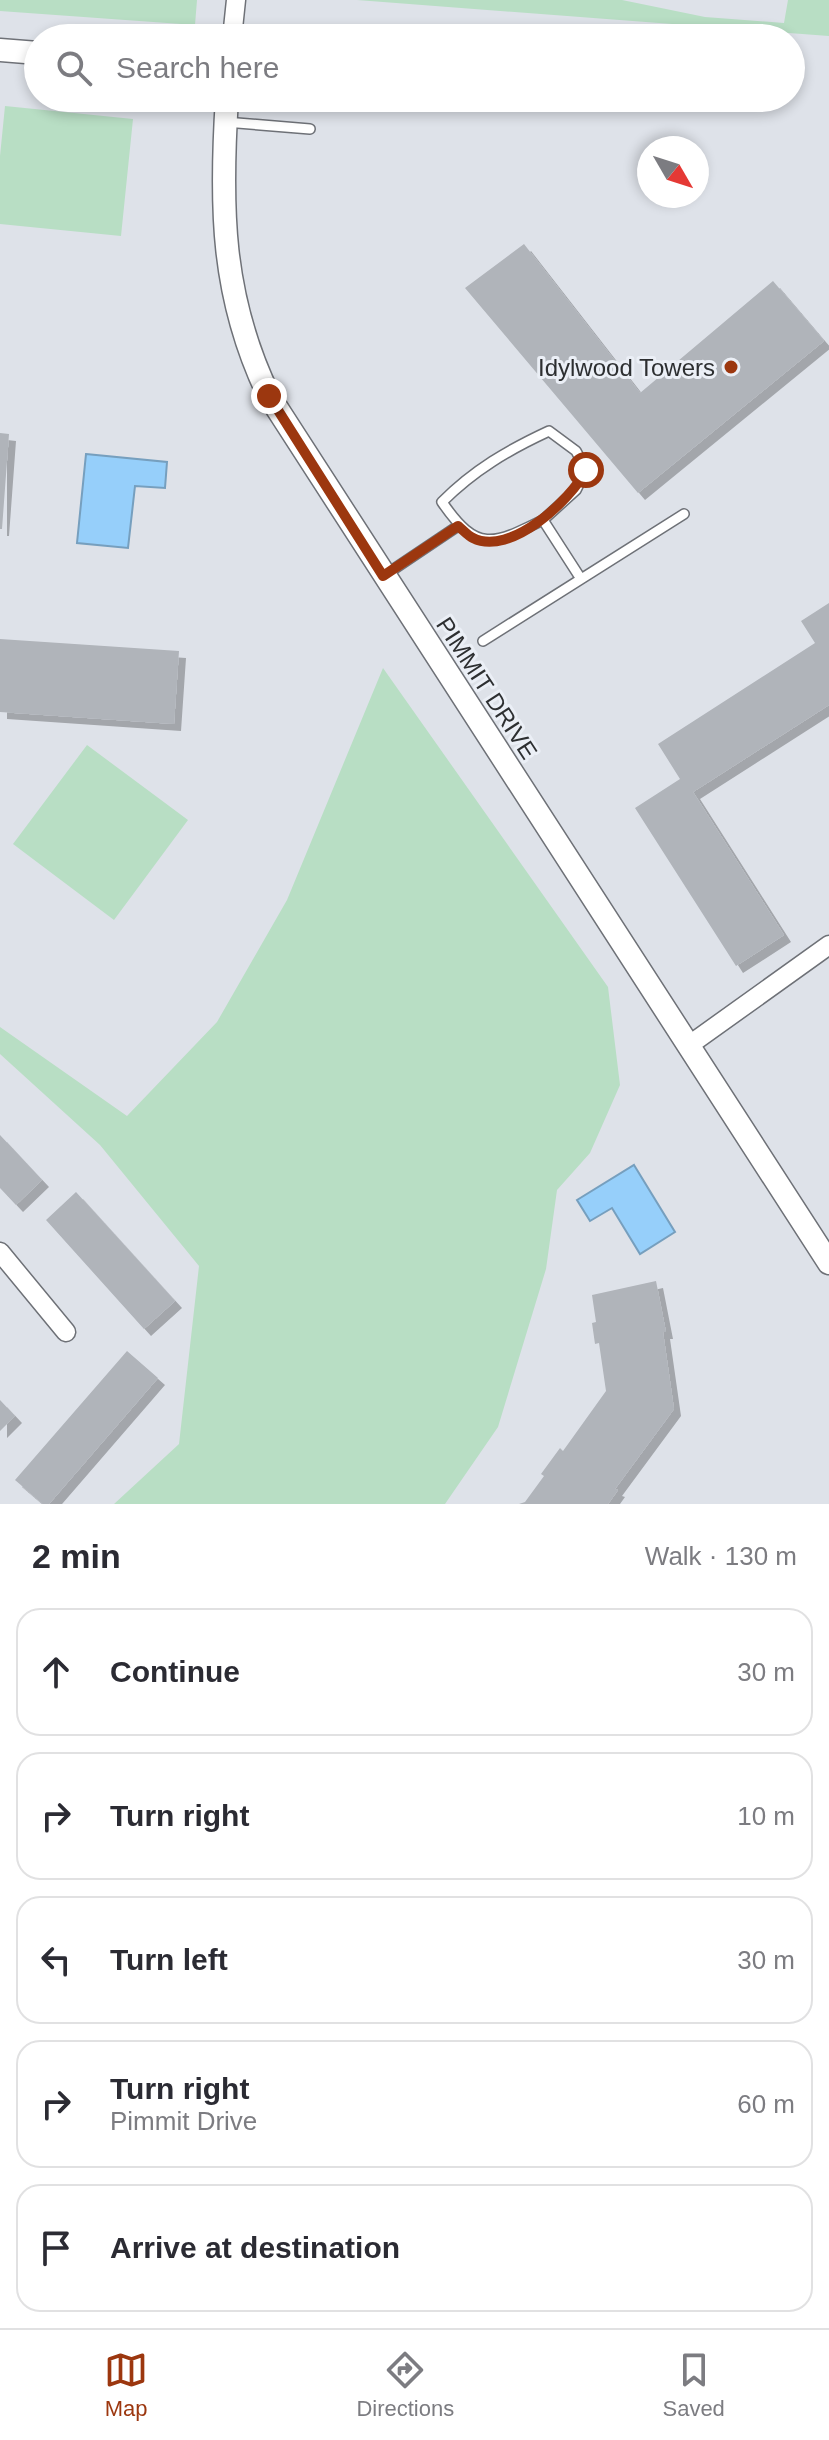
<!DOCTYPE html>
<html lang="en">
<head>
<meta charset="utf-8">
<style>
  body { margin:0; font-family:Arial,sans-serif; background:#f7f7f7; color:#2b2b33 }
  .compass { position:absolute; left:637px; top:136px; width:72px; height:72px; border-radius:50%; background:#fff; box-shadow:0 4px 12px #0003; rotate:129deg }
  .stop { position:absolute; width:24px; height:24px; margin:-18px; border:6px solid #9c370f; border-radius:50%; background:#fff }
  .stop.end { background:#9c370f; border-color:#fff; box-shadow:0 2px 8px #0008 }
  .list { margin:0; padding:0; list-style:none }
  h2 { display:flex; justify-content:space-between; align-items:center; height:104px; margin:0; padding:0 32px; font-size:34px }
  h2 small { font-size:26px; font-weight:400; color:#7c7c81 }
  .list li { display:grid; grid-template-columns:52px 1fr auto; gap:24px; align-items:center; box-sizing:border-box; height:128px; margin:0 16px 16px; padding:0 16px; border:2px solid #e1e1e2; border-radius:24px }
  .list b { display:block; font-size:30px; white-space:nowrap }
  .list p { margin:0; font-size:26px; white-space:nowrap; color:#7c7c81 }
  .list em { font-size:26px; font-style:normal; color:#7c7c81 }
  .icon { flex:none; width:44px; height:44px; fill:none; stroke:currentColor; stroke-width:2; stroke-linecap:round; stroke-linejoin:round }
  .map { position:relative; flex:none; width:829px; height:1504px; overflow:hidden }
  .search { position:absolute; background:#fff; box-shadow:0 4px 12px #0003; left:24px; right:24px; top:24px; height:88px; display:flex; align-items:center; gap:20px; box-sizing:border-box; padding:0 28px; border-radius:44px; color:#7c7c81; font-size:30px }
  .sheet { height:824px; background:#fff }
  nav { display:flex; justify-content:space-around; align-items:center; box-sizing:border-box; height:112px; border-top:2px solid #e1e1e2; background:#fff; font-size:22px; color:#7c7c81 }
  nav a { display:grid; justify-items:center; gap:4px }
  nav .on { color:#9c370f }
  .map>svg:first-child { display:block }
  .green { fill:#b8dec4 }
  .water { fill:#96cffa; stroke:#769fbe; stroke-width:2 }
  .building { fill:#b0b4ba; filter:url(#shadow) }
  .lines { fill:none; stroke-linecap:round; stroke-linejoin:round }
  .service-casing { stroke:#6e7177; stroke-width:12 }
  .minor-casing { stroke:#6e7177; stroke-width:21 }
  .tertiary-casing { stroke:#6e7177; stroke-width:25 }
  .service { stroke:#fff; stroke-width:9 }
  .minor { stroke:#fff; stroke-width:18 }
  .tertiary { stroke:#fff; stroke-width:22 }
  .route { stroke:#9c370f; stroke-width:10 }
  .poi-dot { fill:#9c370f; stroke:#ebeff6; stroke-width:3 }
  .labels { text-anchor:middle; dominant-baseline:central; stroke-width:6; stroke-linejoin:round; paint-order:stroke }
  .poi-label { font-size:24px; fill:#2d2f31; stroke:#ebeff6; text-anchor:end }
  .street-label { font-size:24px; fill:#2d2f31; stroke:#ebeff6 }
</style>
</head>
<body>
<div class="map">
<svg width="829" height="1504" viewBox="0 0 829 1504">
  <defs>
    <filter id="shadow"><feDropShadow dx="7" dy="7" stdDeviation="0" flood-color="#0004"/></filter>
  </defs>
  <rect width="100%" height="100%" fill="#dee2e9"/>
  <path class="green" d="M0 0H197L195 25 0 11Z
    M357 0H622L705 17 784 23 788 0H829V36Z
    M5 106 133 119 121 236 0 224V156Z
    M383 668 608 987 620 1085 590 1153 557 1190 546 1269 498 1427 445 1504H114L179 1444 199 1266 100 1145 0 1054V1027L127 1116 217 1022 287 900Z
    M87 745 188 820 114 920 13 844Z"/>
  <path class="water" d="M86 454 167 462 165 488 135 486 128 548 77 543Z
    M634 1165 675 1232 640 1254 612 1208 590 1221 577 1200Z"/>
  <path class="building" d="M524 244 640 393 773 281 824 341 638 493 465 288Z
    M0 433 9 434 2 529H0Z
    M829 603V705L693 792 784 935 736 966 635 808 680 779 658 744 815 643 801 621Z
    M0 639 179 651 174 724 0 712Z
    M0 1135 42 1180 16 1205 0 1188Z
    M76 1192 175 1301 144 1329 46 1220Z
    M656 1281 666 1332H663L674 1409 615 1489 618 1490 608 1504H519L525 1502 544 1476 541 1474 560 1448 563 1451 606 1391 599 1343 595 1344 592 1323 596 1322 592 1295Z
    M127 1351 158 1378 49 1504H43L15 1480Z
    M0 1400 15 1416 0 1431Z"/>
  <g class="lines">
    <defs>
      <path id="service" d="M225 122 310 129
        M543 520 576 490 586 470 576 451 549 431C508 450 474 470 442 502 477 553 493 545 543 520L581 579
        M385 575 458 526
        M483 641 684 514"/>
      <path id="minor" d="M232 38 236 0
        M688 1046 829 945
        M0 1252 66 1332"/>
      <path id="tertiary" d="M0 50 38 53
        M227 98C220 206 221 297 269 396L829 1263"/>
    </defs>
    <use href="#service" class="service-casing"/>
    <use href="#minor" class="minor-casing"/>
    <use href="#tertiary" class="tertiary-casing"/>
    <use href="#service" class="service"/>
    <use href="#minor" class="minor"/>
    <use href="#tertiary" class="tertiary"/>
  </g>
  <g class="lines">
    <path class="route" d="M269 396 383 576 458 526C463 530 468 536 473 538 510 557 571 500 586 470"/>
  </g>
  <circle class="poi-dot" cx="731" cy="367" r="8"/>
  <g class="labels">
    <g class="poi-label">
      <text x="715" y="367">Idylwood Towers</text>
    </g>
    <g class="street-label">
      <text transform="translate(487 688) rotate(57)">PIMMIT DRIVE</text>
    </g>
  </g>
</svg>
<svg class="compass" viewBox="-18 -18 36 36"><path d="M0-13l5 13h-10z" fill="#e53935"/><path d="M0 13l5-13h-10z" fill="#7c7c81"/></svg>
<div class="stop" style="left:586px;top:470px"></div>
<div class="stop end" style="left:269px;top:396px"></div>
<div class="search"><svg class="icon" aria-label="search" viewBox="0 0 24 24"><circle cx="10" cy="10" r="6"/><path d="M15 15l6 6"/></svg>Search here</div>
</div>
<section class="sheet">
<h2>2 min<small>Walk · 130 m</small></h2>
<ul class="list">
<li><svg class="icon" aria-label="ahead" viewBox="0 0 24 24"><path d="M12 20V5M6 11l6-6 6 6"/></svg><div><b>Continue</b></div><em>30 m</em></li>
<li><svg class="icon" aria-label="right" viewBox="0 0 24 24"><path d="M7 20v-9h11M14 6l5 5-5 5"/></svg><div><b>Turn right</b></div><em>10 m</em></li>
<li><svg class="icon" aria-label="left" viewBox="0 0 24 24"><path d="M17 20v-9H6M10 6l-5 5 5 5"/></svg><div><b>Turn left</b></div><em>30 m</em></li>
<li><svg class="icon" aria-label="right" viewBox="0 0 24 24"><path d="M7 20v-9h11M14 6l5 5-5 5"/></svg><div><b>Turn right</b><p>Pimmit Drive</p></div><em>60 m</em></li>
<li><svg class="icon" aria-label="arrive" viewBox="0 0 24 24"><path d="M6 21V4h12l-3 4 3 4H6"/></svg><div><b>Arrive at destination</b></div></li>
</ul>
</section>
<nav>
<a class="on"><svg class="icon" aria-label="map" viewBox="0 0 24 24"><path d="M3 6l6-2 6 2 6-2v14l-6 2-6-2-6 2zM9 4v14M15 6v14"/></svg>Map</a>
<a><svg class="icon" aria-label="directions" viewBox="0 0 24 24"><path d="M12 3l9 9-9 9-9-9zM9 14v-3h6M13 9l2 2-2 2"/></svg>Directions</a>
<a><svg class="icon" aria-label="saved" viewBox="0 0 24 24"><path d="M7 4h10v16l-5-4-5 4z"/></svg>Saved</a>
</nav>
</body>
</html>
